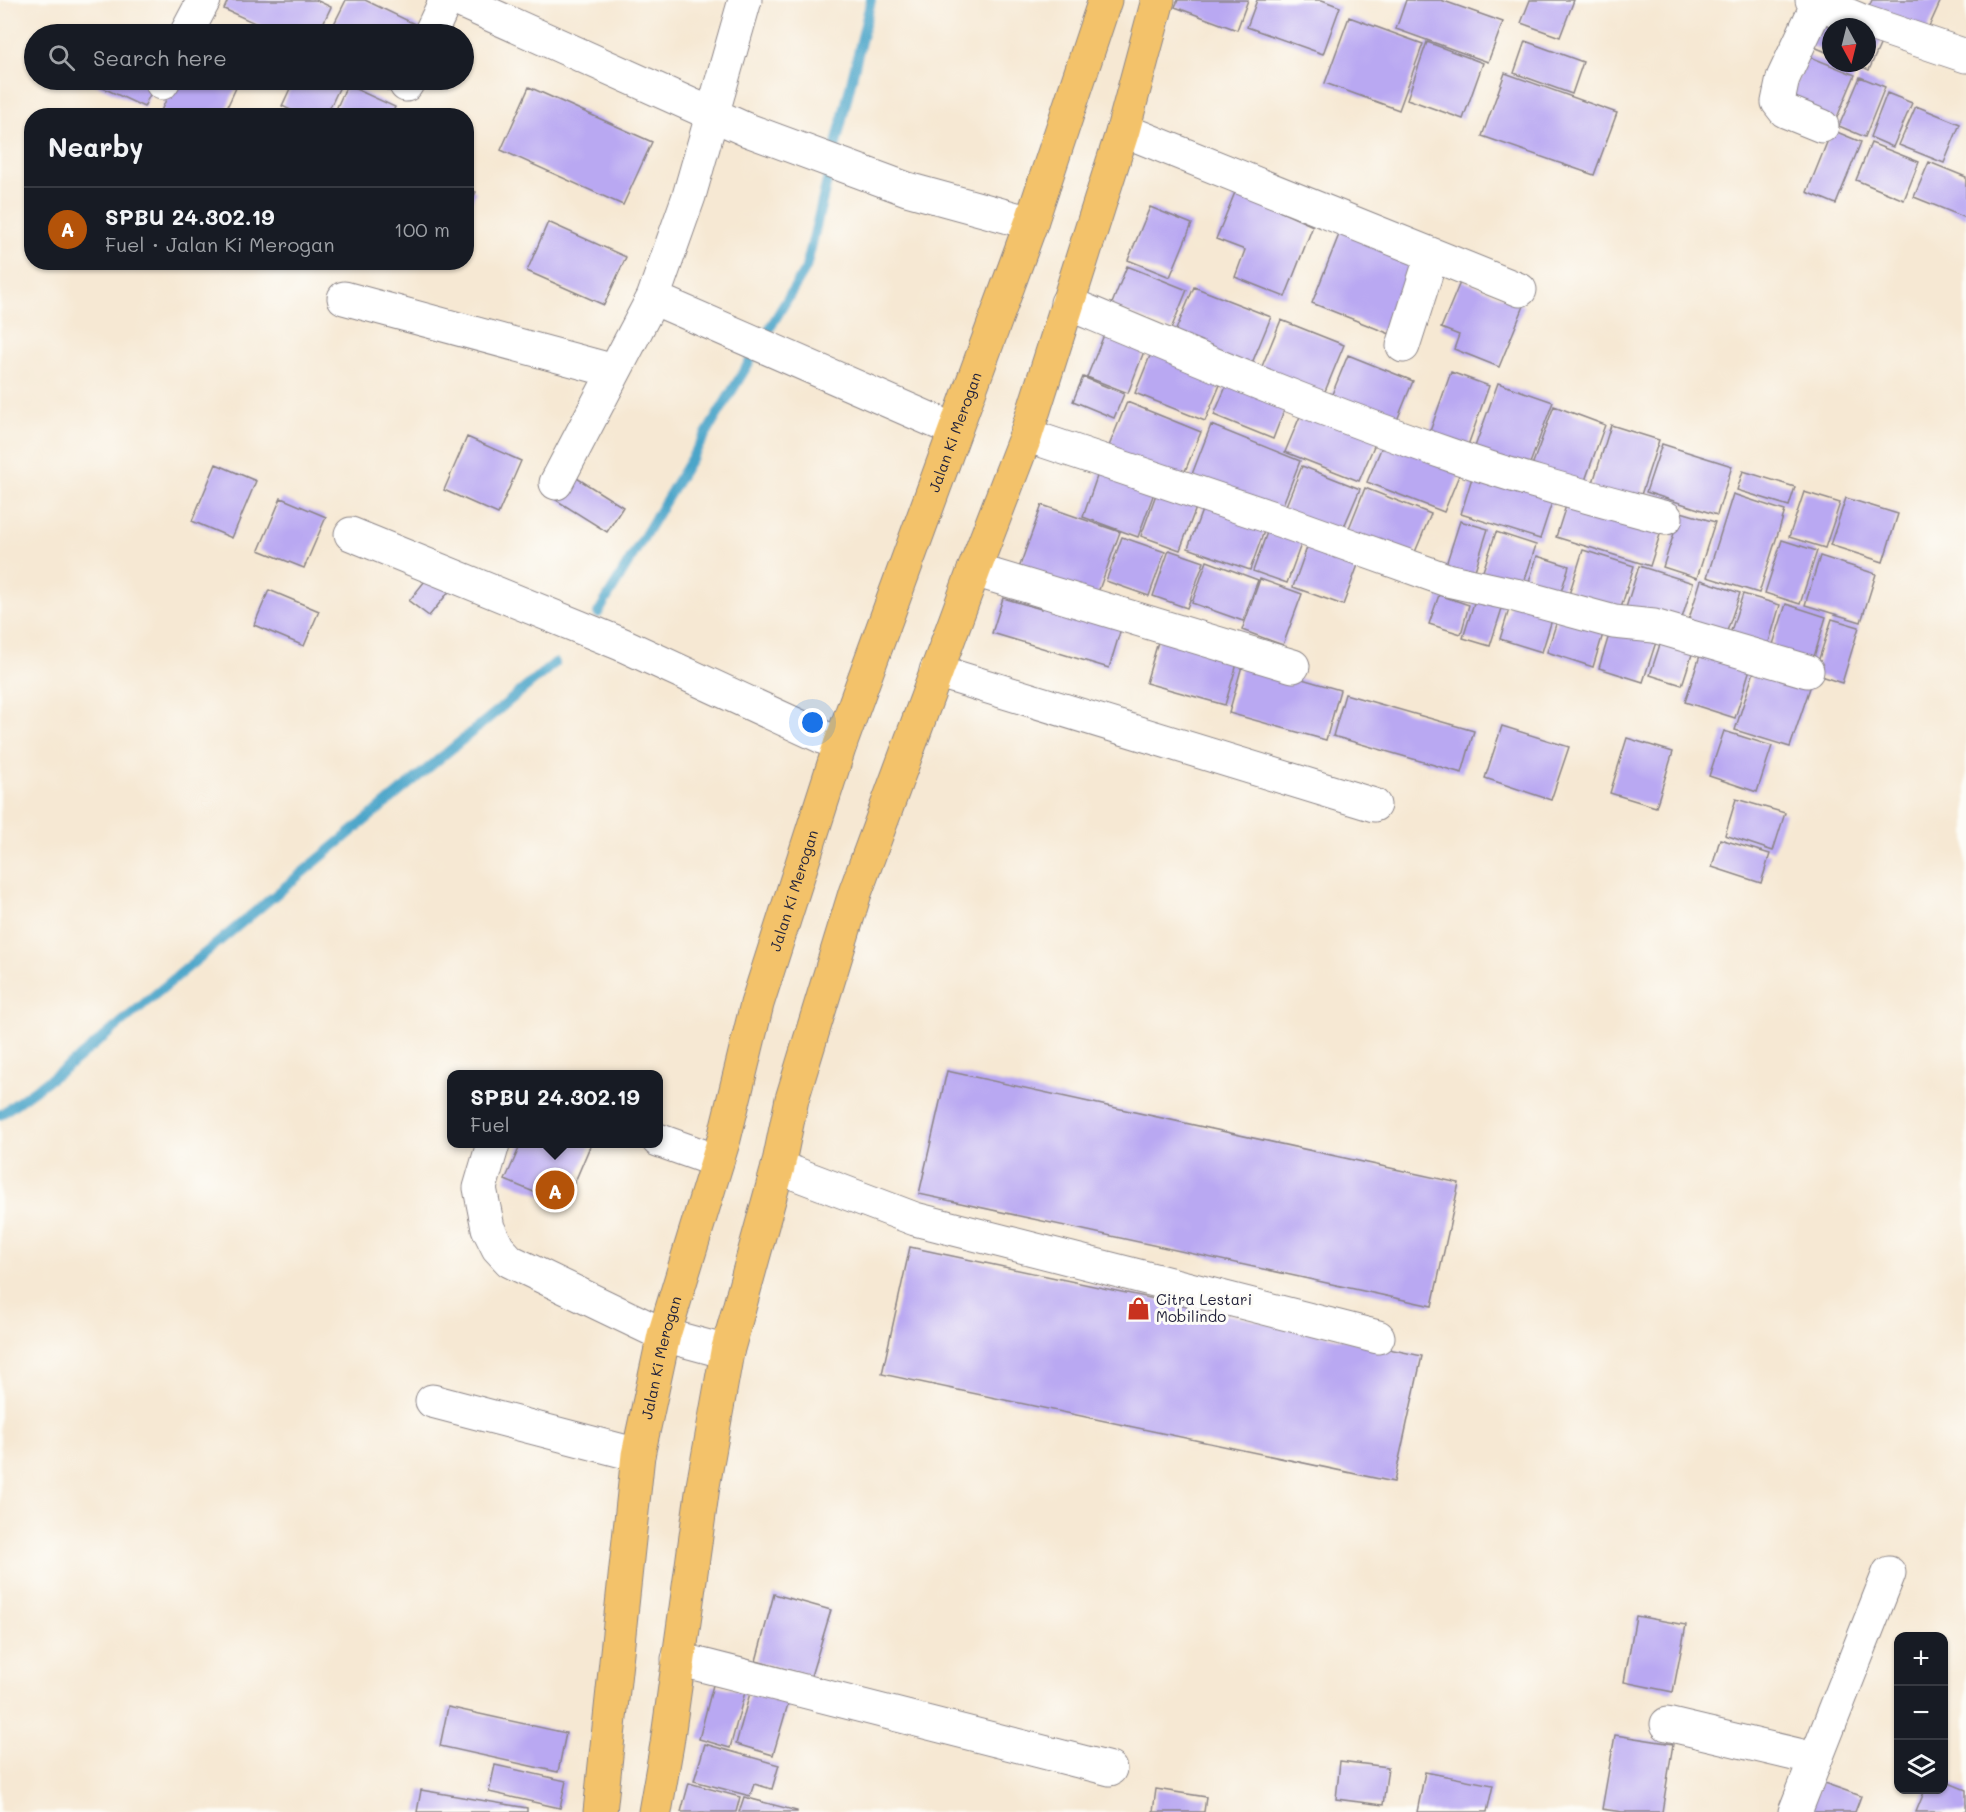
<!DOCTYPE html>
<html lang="en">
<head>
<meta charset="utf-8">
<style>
  body { margin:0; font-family:Mali,sans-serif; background:#242831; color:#f1f3f6 }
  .controls { position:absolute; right:18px; bottom:18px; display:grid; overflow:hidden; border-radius:12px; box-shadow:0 2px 4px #0004 }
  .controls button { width:54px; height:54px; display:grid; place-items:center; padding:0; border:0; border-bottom:2px solid #363941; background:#171b24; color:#f1f3f6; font:30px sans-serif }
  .compass { position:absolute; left:1822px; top:18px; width:54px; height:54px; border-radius:50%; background:#171b24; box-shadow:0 2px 4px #0004; rotate:173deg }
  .you { position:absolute; left:813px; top:723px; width:21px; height:21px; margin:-15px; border:4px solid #fff; border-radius:50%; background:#1a73e8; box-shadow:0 0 0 9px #1a73e833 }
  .badge { display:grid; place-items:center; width:39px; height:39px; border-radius:50%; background:#b45309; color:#fff; font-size:20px; font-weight:700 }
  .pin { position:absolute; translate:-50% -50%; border:3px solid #fff; box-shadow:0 2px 6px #0006 }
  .popup { position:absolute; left:447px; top:1070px; width:216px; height:78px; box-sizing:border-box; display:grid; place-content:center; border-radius:12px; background:#171b24; filter:drop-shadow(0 2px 4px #0005); font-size:20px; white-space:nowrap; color:#9ea1a6 }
  .popup b { font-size:22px; color:#f1f3f6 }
  .popup::after { content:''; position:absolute; left:50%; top:100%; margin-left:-12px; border:12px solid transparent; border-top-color:#171b24 }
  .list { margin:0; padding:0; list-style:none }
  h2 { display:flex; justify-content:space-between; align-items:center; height:78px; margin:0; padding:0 24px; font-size:26px }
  h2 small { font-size:20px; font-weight:400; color:#9ea1a6 }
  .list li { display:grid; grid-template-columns:39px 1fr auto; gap:18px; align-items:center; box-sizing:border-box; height:84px; padding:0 24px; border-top:2px solid #363941 }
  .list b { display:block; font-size:22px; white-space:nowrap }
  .list p { margin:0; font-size:20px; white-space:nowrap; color:#9ea1a6 }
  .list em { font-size:20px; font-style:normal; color:#9ea1a6 }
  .icon { flex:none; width:33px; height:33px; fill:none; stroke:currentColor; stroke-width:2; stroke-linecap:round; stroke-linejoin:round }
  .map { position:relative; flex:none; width:1966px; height:1812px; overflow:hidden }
  .search { position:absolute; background:#171b24; box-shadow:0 2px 4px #0004; left:24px; top:24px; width:450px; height:66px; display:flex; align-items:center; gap:15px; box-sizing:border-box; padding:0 21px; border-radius:33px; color:#9ea1a6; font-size:22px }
  .panel { position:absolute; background:#171b24; box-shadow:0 2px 4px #0004; left:24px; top:108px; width:450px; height:162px; border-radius:24px }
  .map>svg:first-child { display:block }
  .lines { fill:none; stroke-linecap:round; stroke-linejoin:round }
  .stream { stroke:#4ba5c9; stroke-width:10 }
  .building { fill:#b9a8f2 }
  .minor-casing { stroke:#8c8587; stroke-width:35 }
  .highway-casing { stroke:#8c8587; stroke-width:35 }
  .minor { stroke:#fff; stroke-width:33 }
  .highway { stroke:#f3c26a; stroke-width:33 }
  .labels { text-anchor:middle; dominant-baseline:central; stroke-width:6; stroke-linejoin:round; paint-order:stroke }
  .street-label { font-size:15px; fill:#22223b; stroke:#fdfcf7 }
  .poi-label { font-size:15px; fill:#22223b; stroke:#fdfcf7; text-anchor:start }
</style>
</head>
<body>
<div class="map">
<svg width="1966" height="1812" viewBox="0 0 1966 1812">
  <rect width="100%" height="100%" fill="#fdfcf7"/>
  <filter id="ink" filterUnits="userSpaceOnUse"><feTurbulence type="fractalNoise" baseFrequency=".0167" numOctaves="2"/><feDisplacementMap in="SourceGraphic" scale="12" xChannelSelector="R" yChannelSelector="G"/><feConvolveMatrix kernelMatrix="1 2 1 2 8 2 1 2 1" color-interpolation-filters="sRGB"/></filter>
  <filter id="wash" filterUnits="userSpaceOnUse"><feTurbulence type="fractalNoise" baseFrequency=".008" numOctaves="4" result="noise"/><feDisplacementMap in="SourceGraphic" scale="24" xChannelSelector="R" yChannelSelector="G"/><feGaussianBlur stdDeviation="1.35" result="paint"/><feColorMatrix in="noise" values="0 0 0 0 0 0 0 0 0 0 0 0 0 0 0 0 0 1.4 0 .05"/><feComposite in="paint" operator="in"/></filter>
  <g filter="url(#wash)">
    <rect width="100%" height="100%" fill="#f6e8d3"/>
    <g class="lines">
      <path class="stream" d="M598 613 806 268 871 0
        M0 1115 75 1061 555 663"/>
    </g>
    <g id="blocks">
      <path class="building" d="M228 0H316L331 7 318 34H279L224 9Z
        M346 0H365L425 29 422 34H329Z
        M1178 0H1248L1237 30 1175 7Z
        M1257 0H1322L1340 7 1323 54 1247 27Z
        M1406 0H1441L1503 22 1488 62 1396 29Z
        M1530 0H1574L1560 37 1521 23Z
        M1872 0H1941L1927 31 1869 7Z
        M1821 9 1864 27H1831V54L1807 44Z
        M1349 17 1423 44 1399 110 1325 83Z
        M94 28 108 34H90Z
        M1867 29 1884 36 1869 70 1853 63H1867Z
        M1525 41 1583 62 1572 94 1514 73Z
        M1427 42 1483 63 1463 119 1407 99Z
        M1808 56 1855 75 1835 122 1788 102Z
        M1505 73 1617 113 1594 175 1482 136Z
        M1860 77 1885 87 1865 137 1839 126Z
        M86 80H157L144 107Z
        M175 80H218L236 88 223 116H171L161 111Z
        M294 80H343L326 116H303L282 106Z
        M366 80H401L394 93Z
        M347 85 395 107 391 116H333Z
        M529 87 652 142 623 205 501 150Z
        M1887 93 1912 103 1893 147 1870 137Z
        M1916 106 1960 124 1944 163 1899 145Z
        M1832 130 1861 142 1836 204 1807 192Z
        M1871 143 1919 162 1904 200 1856 180Z
        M1929 162 1966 177V218L1914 197Z
        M466 187 476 192 466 212Z
        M1236 190 1280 208 1279 211 1313 226 1285 297 1235 277 1245 250 1216 239Z
        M1150 207 1192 224 1170 277 1128 260Z
        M548 222 626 257 604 305 527 271Z
        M1342 227 1425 261 1395 336 1312 303Z
        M1127 266 1187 290 1171 329 1111 306Z
        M1461 280 1524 306 1499 367 1454 349 1459 335 1441 328Z
        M1194 287 1271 317 1250 368 1173 337Z
        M1281 320 1344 345 1321 401 1258 376Z
        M1108 325 1148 341 1128 393 1087 377Z
        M1154 346 1225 373 1205 421 1135 393Z
        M1348 355 1413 381 1393 430 1328 404Z
        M1451 372 1489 386 1466 451 1428 437Z
        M1083 377 1124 394 1114 418 1073 401Z
        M1230 377 1288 400 1273 439 1214 415Z
        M1498 383 1553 402 1526 474 1472 455Z
        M1127 402 1201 432 1181 481 1107 451Z
        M1306 402 1380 432 1359 481 1285 452Z
        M1554 406 1605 425 1582 489 1530 471Z
        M1211 425 1300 461 1278 517 1189 482Z
        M1611 425 1659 440 1638 504 1591 489Z
        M467 437 521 461 498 514 444 490Z
        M1386 437 1462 468 1444 512 1367 482Z
        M1662 444 1732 466 1717 515 1646 492Z
        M1102 462 1158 482 1138 537 1083 517Z
        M216 464 256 481 232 538 192 521Z
        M1302 466 1360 489 1340 536 1283 513Z
        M1474 471 1554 496 1540 539 1461 514Z
        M1743 471 1795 487 1789 506 1737 490Z
        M572 475 623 507 607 532 556 500Z
        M1159 486 1199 500 1180 550 1141 536Z
        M1365 488 1431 514 1410 564 1345 538Z
        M1804 492 1840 503 1825 548 1789 537Z
        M1570 493 1664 522 1650 566 1556 537Z
        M1733 494 1785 511 1759 593 1707 577Z
        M281 498 326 517 304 568 259 550Z
        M1846 498 1898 514 1883 562 1830 545Z
        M1205 502 1267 523 1250 570 1188 548Z
        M1042 505 1120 532 1096 598 1018 571Z
        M1681 512 1715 522 1697 578 1663 567Z
        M1460 521 1488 529 1471 583 1443 574Z
        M1270 524 1304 536 1287 583 1253 571Z
        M1496 532 1536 545 1520 595 1479 583Z
        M1122 537 1165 552 1149 596 1106 581Z
        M1310 539 1361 557 1343 605 1293 587Z
        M1782 540 1817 551 1800 604 1765 593Z
        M1169 550 1204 562 1187 608 1153 596Z
        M1583 550 1634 566 1617 621 1566 604Z
        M1537 556 1569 566 1557 605 1525 595Z
        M1820 556 1876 574 1861 622 1805 605Z
        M1207 561 1258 580 1243 621 1192 603Z
        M1639 566 1693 583 1678 631 1624 614Z
        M432 572 452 588 429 616 409 601Z
        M1260 579 1302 594 1283 645 1242 630Z
        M1701 580 1740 593 1723 643 1685 632Z
        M269 590 319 611 304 646 254 625Z
        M1478 590 1505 599 1490 646 1463 638Z
        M1743 594 1780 605 1766 652 1728 640Z
        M1439 595 1469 605 1461 634 1429 624Z
        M1513 596 1555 610 1542 652 1500 639Z
        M1003 598 1041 609 1044 599 1123 622 1109 668 992 633Z
        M1786 604 1826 617 1810 670 1769 657Z
        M1561 609 1606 624 1593 667 1547 652Z
        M1832 619 1859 627 1842 683 1814 674Z
        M1612 625 1657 639 1643 682 1599 668Z
        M1664 632 1696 642 1682 685 1650 675Z
        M1160 635 1239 657 1225 705 1146 683Z
        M1704 643 1753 659 1735 718 1685 702Z
        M1758 659 1814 676 1790 747 1735 730Z
        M1243 662 1340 690 1326 740 1229 713Z
        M1345 694 1474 731 1462 773 1333 736Z
        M1502 726 1569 747 1551 800 1485 778Z
        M1724 731 1772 746 1757 792 1709 776Z
        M1627 738 1673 752 1656 807 1610 793Z
        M1736 799 1785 813 1773 851 1725 835Z
        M1720 839 1770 854 1761 883 1712 867Z
        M947 1071 1459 1183 1432 1306 919 1194Z
        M521 1144H591L565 1205 505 1180Z
        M910 1247 1422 1356 1394 1482 882 1374Z
        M774 1594 831 1610 811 1676 756 1661Z
        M1636 1616 1686 1625 1673 1692 1624 1682Z
        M713 1685 745 1692 730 1748 699 1739Z
        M750 1693 788 1704 773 1755 736 1744Z
        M448 1707 566 1733 558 1772 440 1746Z
        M1615 1735 1673 1744 1662 1812H1622L1602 1809Z
        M705 1744 779 1765 772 1789 754 1784 750 1796 694 1781Z
        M1340 1761 1388 1767 1383 1805 1336 1799Z
        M495 1765 566 1781 560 1808 489 1792Z
        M1425 1772 1493 1785 1487 1812H1417Z
        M1944 1781 1966 1790V1812H1916L1925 1790H1944Z
        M1821 1782 1861 1796 1855 1812H1810Z
        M689 1783 740 1797 736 1812H681Z
        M1156 1789 1206 1797 1204 1812H1153Z
        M421 1790 527 1808V1812H417Z
        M744 1797 797 1811V1812H739Z"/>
    </g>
  </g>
  <g filter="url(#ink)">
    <use href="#blocks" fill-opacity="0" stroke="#8c8587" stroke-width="1.5"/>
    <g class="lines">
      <defs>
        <path id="minor" d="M458 0 745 129 907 189 1031 223
          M745 0 689 196 653 298 955 430
          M1812 0 1862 21 1966 56
          M1818 3 1783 78 1778 102 1785 111 1822 126
          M186 34 204 0
          M430 34 446 0
          M162 83 164 80
          M406 85 409 80
          M1123 130 1520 290
          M344 298 614 371
          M1067 303C1193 356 1319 410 1448 454 1519 479 1593 498 1666 518
          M1403 346 1432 255
          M1026 435 1279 520 1447 580 1515 595 1614 622 1654 626 1807 671
          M556 483 653 298
          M351 534 621 644 840 745
          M974 570 1293 666
          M936 671 1374 805
          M658 1140 717 1161
          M493 1144 480 1188 488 1228 498 1248 510 1261 664 1335 727 1352
          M778 1167 915 1219 1378 1337
          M432 1401 638 1455
          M678 1659 1110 1769
          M1667 1724 1815 1759
          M1795 1812 1889 1573"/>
        <g id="highway">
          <path id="s1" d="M600 1812 638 1455 664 1335 724 1139 757 1004 840 745 1031 223 1105 0"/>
          <path d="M655 1812 667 1744 703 1486 727 1352 778 1167 792 1099 855 893 974 570 1026 435 1123 130 1158 0"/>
        </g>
      </defs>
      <use href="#minor" class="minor-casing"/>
      <use href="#highway" class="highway-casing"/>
      <use href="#minor" class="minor"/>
      <use href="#highway" class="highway"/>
    </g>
  </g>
  <defs>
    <symbol id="shop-bare" viewBox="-9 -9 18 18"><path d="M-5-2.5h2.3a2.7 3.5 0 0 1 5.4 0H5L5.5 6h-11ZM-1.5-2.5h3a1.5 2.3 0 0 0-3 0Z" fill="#c8321e" stroke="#fdfcf7" stroke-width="2.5" paint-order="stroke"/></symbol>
  </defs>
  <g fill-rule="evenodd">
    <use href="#shop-bare" x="1122" y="1292" width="33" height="33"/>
  </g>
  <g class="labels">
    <g class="street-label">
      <text stroke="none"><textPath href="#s1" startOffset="1431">Jalan Ki Merogan</textPath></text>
      <text stroke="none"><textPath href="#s1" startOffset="945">Jalan Ki Merogan</textPath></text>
      <text stroke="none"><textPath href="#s1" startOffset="459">Jalan Ki Merogan</textPath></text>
    </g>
    <g class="poi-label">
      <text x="1156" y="1299">Citra Lestari<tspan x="1156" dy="17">Mobilindo</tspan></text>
    </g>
  </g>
</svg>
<div class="controls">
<button>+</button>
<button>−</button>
<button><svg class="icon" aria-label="layers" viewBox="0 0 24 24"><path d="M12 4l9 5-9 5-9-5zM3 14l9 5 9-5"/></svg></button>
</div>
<svg class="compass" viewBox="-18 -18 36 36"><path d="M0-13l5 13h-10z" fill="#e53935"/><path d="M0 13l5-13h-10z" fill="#9ea1a6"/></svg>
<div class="you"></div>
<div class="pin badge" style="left:555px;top:1190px">A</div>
<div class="popup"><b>SPBU 24.302.19</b>Fuel</div>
<div class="search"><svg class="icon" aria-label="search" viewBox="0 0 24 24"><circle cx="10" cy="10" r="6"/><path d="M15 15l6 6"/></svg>Search here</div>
<section class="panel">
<h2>Nearby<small></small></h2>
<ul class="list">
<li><span class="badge">A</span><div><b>SPBU 24.302.19</b><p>Fuel · Jalan Ki Merogan</p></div><em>100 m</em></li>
</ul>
</section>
</div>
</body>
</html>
